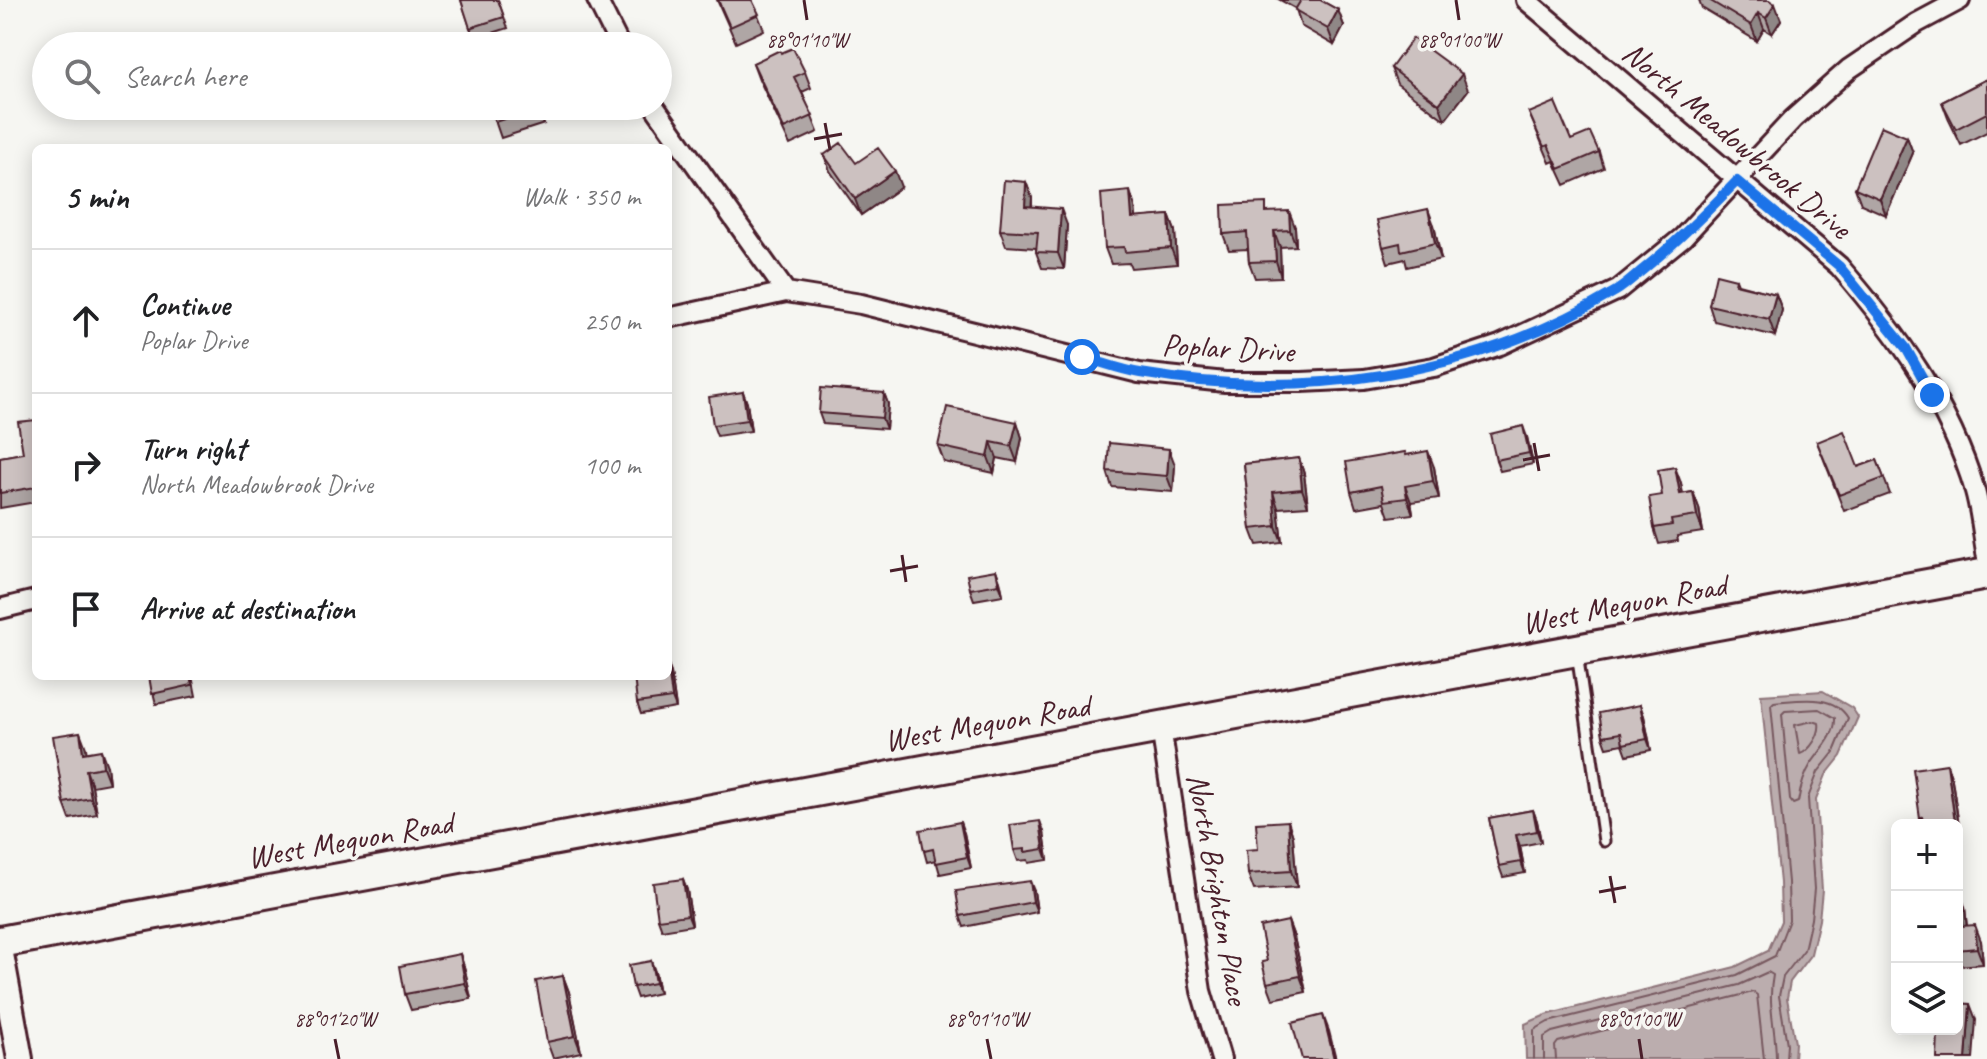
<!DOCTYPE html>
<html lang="en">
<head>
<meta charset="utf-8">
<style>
  body { margin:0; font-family:Caveat,sans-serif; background:#f2f2f2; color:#202124 }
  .controls { position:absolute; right:24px; bottom:24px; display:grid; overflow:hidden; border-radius:12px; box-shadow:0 4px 20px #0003 }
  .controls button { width:72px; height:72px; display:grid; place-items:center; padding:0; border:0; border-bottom:2px solid #e0e0e0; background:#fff; color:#202124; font:40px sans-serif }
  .stop { position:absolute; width:24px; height:24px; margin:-18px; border:6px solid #1a73e8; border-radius:50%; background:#fff }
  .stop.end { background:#1a73e8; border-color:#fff; box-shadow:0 2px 8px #0008 }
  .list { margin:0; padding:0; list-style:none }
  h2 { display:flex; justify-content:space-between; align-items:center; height:104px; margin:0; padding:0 32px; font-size:34px }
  h2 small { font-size:26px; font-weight:400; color:#757577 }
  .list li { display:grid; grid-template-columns:52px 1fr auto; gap:24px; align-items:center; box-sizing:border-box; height:144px; padding:0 32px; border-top:2px solid #e0e0e0 }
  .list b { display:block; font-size:30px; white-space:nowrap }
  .list p { margin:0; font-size:26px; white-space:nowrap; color:#757577 }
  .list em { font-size:26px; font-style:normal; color:#757577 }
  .icon { flex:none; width:44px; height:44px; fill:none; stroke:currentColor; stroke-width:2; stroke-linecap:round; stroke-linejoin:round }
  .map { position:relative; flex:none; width:1987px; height:1059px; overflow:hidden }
  .search { position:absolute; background:#fff; box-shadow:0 4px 20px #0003; left:32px; top:32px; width:640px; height:88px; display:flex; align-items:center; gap:20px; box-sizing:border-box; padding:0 28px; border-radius:44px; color:#757577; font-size:30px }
  .panel { position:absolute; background:#fff; box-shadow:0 4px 20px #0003; left:32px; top:144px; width:640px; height:536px; border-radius:12px }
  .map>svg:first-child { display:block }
  .water { fill:#bbadae; stroke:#8e747a; stroke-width:2 }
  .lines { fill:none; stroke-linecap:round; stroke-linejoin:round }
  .shore { stroke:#77585f; stroke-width:2 }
  .service-casing { stroke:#4a1f2b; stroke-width:15 }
  .minor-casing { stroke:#4a1f2b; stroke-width:24 }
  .tertiary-casing { stroke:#4a1f2b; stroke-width:30 }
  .primary-casing { stroke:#4a1f2b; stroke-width:36 }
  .service { stroke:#f6f6f2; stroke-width:9 }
  .minor { stroke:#f6f6f2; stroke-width:18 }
  .tertiary { stroke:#f6f6f2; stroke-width:24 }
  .primary { stroke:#f6f6f2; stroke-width:30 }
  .wall { fill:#afa6a5; stroke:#4a1f2b; stroke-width:2 }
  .shaded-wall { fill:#8f8786; stroke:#4a1f2b; stroke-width:2 }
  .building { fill:#ccc1c0; stroke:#4a1f2b; stroke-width:2 }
  .route { stroke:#1a73e8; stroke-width:10 }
  .ticks { fill:none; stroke:#4a1f2b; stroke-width:3 }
  .labels { text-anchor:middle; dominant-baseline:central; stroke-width:7; stroke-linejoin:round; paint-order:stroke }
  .street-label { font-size:32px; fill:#4a1f2b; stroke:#f6f6f2 }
  .ticks-label { font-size:20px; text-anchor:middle; fill:#4a1f2b; stroke:#f6f6f2; stroke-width:7; stroke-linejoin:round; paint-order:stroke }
</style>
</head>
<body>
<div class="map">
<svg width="1987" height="1059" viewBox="0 0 1987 1059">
  <rect width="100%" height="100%" fill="#f6f6f2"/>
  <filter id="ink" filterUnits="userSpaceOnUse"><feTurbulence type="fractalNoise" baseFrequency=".0125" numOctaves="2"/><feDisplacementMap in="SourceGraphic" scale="16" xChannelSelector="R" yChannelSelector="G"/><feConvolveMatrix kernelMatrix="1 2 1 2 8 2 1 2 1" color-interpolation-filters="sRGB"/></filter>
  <g filter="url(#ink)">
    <path class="water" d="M1823 691 1852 708 1858 717 1841 756 1826 775 1816 800 1822 890 1819 920 1811 954 1790 982 1787 998 1795 1043 1794 1059H1526L1525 1024 1546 1015 1735 967 1768 951 1781 921 1780 883 1761 695Z"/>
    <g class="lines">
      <path class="shore" d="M1819 709 1835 718C1836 736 1820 750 1811 764 1804 775 1800 790 1798 802L1793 804 1790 800 1782 714 1785 711Z
        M1813 721 1819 723C1821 734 1810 751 1800 754L1795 725Z
        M1534 1059V1030L1548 1022 1737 975 1775 956 1789 920 1788 882 1771 705 1774 702C1800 700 1833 693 1848 718L1834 752 1818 772 1808 798 1814 889 1811 919 1804 950 1783 977 1779 996 1787 1044 1786 1059
        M1544 1059V1037L1552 1032 1739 985 1768 972 1773 975C1767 1006 1776 1028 1776 1059
        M1556 1059 1555 1046 1558 1042 1753 992 1757 995 1764 1059"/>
      <defs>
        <path id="service" d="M1577 653 1604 841"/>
        <path id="minor" d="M597 0 620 46
          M1526 0 1839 266C1896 332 1950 405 1975 491 1981 512 1983 536 1987 558
          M654 106 786 292
          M668 318 786 292 861 304 1139 373 1225 382H1302L1364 379 1434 367 1500 345 1618 290 1683 237 1793 119 1849 69 1917 23 1960 0
          M0 609 36 600
          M1161 727 1201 991 1221 1059"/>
        <path id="tertiary" d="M0 949 20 1059"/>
        <path id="primary" d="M0 942 1987 574"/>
      </defs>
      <use href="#service" class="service-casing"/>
      <use href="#minor" class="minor-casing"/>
      <use href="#tertiary" class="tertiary-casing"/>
      <use href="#primary" class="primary-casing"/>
      <use href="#service" class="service"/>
      <use href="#minor" class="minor"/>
      <use href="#tertiary" class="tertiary"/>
      <use href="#primary" class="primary"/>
    </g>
    <path class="wall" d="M461 0H498L508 28 474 39Z
      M717 0H752L764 30 736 43Z
      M1280 0H1320L1338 10 1344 26 1334 45 1301 26 1296 9Z
      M1699 0H1769L1781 20 1772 34 1764 29 1757 41 1702 8Z
      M781 53 805 72 811 88 802 92 818 132 790 145 759 79 753 63Z
      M1391 68 1468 90 1445 120 1397 84Z
      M1987 79V132L1961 145 1948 118 1942 102Z
      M490 106H538L544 124 501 138Z
      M1529 113 1571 140 1599 152 1604 168 1565 185 1554 161 1550 163Z
      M1907 137 1913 153 1886 215 1861 204 1855 188Z
      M824 155 901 187 861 215 830 171Z
      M1026 182 1032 198V207L1067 225 1064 269 1042 268 1036 252V248L1006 246 1000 230Z
      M1135 207 1136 218 1169 215 1175 231 1177 264 1131 268 1129 263 1111 264 1105 248Z
      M1434 225 1441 259 1407 267 1405 259 1388 263 1383 247Z
      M1295 227 1296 246 1280 247 1281 277 1255 278 1249 262 1248 249 1229 250 1223 234Z
      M1736 279 1738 284 1776 294 1782 310 1775 336 1714 321 1709 305Z
      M743 392 747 403 751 431 717 436 713 425Z
      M884 393 888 404 886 429 823 424 819 413Z
      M36 420V502L0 508V457L23 453Z
      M1017 422 1022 438 1017 462 997 458 994 473 944 462 938 446Z
      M1527 437 1533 464 1500 471 1496 460Z
      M1817 442 1858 467 1877 460 1890 494 1844 511Z
      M1406 455 1434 467 1439 498 1411 502 1413 514 1389 517 1384 503 1356 508 1351 492Z
      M1299 458 1304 474 1308 506 1278 508 1282 542 1257 545 1251 529 1244 464Z
      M1175 465 1173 492 1112 487 1107 471Z
      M1681 483 1683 494 1693 492 1699 508 1703 532 1677 536 1678 541 1659 544 1654 528 1662 495Z
      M996 570 1000 581 1003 595 974 600 970 589Z
      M671 673 676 708 641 714 637 703Z
      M149 676H192L196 696 156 704Z
      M1640 705 1644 716 1651 750 1627 755 1623 744 1607 747 1603 736Z
      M86 748V752L107 766 109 783 92 786 97 814 70 819 64 803Z
      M1952 780 1961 839H1957V825H1923L1920 818Z
      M1533 810 1537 821 1541 842 1520 846 1525 873 1503 877 1499 866 1489 818Z
      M1288 821 1293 837 1297 887 1254 890 1248 874 1258 849Z
      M1044 832 1048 860 1029 863 1028 860 1018 861 1014 850Z
      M964 833 971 868 940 874 936 860 927 862 924 851Z
      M683 879 687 890 692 925 662 930 658 919Z
      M1034 891 1037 912 964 927 960 916Z
      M1957 891 1965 907 1967 926 1981 941 1983 964 1957 966Z
      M1288 921 1294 937 1306 992 1273 999 1267 983Z
      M460 954 465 970 471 999 411 1010 405 994Z
      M651 961 655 972 659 993 637 998 633 987Z
      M563 976 569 992 581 1052 553 1058 547 1042Z"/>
    <path class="shaded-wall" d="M1775 4 1781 20 1772 34 1766 18Z
      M1338 10 1344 26 1334 45 1328 29Z
      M1758 13 1764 29 1757 41 1751 25Z
      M1462 74 1468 90 1445 120 1439 104Z
      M1907 137 1913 153 1886 215 1880 199Z
      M895 171 901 187 861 215 855 199Z
      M1026 182 1032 198 1030 222 1025 206Z
      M1130 191 1135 207 1138 234 1132 218Z
      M1061 209 1067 225 1064 269 1058 253Z
      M1428 209 1434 225 1441 259 1435 243Z
      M1289 211 1295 227 1296 246 1290 230Z
      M1169 215 1175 231 1177 264 1171 248Z
      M1274 231 1280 247 1281 277 1276 261Z
      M1776 294 1782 310 1775 336 1769 319Z
      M743 392 747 403 751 431 747 420Z
      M884 393 888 404 886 429 882 418Z
      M1017 422 1022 438 1017 462 1011 446Z
      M1523 426 1527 437 1533 464 1529 453Z
      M991 442 997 458 994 473 988 457Z
      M1169 449 1175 465 1173 492 1167 476Z
      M1428 451 1434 467 1439 498 1433 481Z
      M1299 458 1304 474 1308 506 1302 489Z
      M1675 467 1681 483 1685 510 1680 494Z
      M1405 486 1411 502 1413 514 1407 498Z
      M1273 492 1278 508 1282 542 1276 526Z
      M1693 492 1699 508 1703 532 1697 516Z
      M996 570 1000 581 1003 595 999 584Z
      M668 664 671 673 676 708 672 698Z
      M1640 705 1644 716 1651 750 1647 739Z
      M80 732 86 748 89 769 83 753Z
      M101 750 107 766 109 783 103 767Z
      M1947 764 1952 780 1961 839 1957 825 1955 823Z
      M86 770 92 786 97 814 91 798Z
      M1533 810 1537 821 1541 842 1537 831Z
      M1040 821 1044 832 1048 860 1044 849Z
      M1288 821 1293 837 1297 887 1291 871Z
      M960 822 964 833 971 868 967 857Z
      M1516 835 1520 846 1525 873 1521 862Z
      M683 879 687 890 692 925 688 915Z
      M1030 881 1034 891 1037 912 1033 902Z
      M1959 891 1965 907 1968 942 1962 926Z
      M1288 921 1294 937 1306 992 1300 976Z
      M1975 925 1981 941 1983 964 1977 948Z
      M460 954 465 970 471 999 465 983Z
      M651 961 655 972 659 993 655 983Z
      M563 976 569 992 581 1052 575 1036Z
      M1970 1004 1976 1020 1973 1059H1966Z
      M1323 1015 1329 1031 1336 1059H1334Z"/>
    <path class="building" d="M461 0H498L504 17 470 28Z
      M718 0H752L759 14 730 27Z
      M1301 0H1320L1338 10 1328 29 1295 10Z
      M1709 0H1769L1775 4 1766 18 1758 13 1751 25Z
      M1413 38 1462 74 1439 104 1391 68Z
      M793 48 805 72 794 77 813 116 784 129 753 63 780 50 781 53Z
      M1987 79V113L1956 129 1942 102Z
      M1555 102 1571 140 1590 132 1599 152 1559 169 1548 145 1544 147 1529 113Z
      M490 106H538V108L495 122Z
      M1881 126 1907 137 1880 199 1855 188Z
      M841 143 856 163 878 148 895 171 855 199 824 155Z
      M1004 180 1026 182 1025 206 1061 209 1058 253 1036 252 1038 232 1000 230Z
      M1130 191 1132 218 1169 215 1171 248 1125 252 1124 247 1105 248 1101 194Z
      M1266 203V212L1289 211 1290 230 1274 231 1276 261 1249 262 1247 232 1223 234 1222 205Z
      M1428 209 1435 243 1401 251 1400 243 1383 247 1377 220Z
      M1716 274 1736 279 1735 284 1776 294 1769 319 1709 305Z
      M821 388 884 393 882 418 819 413Z
      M743 392 747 420 713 425 709 397Z
      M947 407 1017 422 1011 446 991 442 988 457 938 446Z
      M36 420V487L0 493V457L23 453 18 422Z
      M1523 426 1529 453 1496 460 1490 434Z
      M1844 431 1858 467 1877 460 1884 478 1839 495 1817 442Z
      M1109 443 1169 449 1167 476 1107 471Z
      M1428 451 1433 481 1405 486 1407 498 1384 501 1381 486 1351 492 1346 462 1405 452 1406 455Z
      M1299 458 1302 489 1273 492 1276 526 1251 529 1244 464Z
      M1675 467 1680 494 1693 492 1697 516 1671 520 1672 525 1654 528 1649 497 1662 495 1658 470Z
      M996 570 999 584 970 589 967 575Z
      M668 667 672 698 637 703 634 676H668Z
      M149 676H190L192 685 152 694Z
      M1640 705 1647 739 1623 744 1621 733 1603 736 1599 713Z
      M80 732 83 753 101 750 103 767 86 770 91 798 64 803 53 736Z
      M1947 764 1955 823 1940 825H1924L1922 817 1920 818 1913 769Z
      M1533 810 1537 831 1516 835 1521 862 1499 866 1489 818Z
      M1040 821 1044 849 1025 852V849L1014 850 1010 825Z
      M1288 821 1291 871 1248 874 1246 850 1258 849 1256 823Z
      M960 822 967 857 936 863 933 849 924 851 920 830Z
      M683 879 688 915 658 919 653 883Z
      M1030 881 1033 902 960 916 956 891Z
      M1957 891H1959L1962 926 1975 925 1977 948 1957 950Z
      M1288 921 1300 976 1267 983 1262 962 1267 961 1260 927Z
      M460 954 465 983 405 994 400 966Z
      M651 961 655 983 633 987 629 965Z
      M563 976 575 1036 547 1042 536 981Z
      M1957 1003 1970 1004 1966 1059H1937L1938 1029H1957Z
      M1323 1015 1334 1059H1302L1292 1023Z"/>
  </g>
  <g class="lines" filter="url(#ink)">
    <path class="route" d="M1082 357C1101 362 1121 370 1140 373 1302 401 1474 376 1616 291 1626 285 1635 276 1645 268 1678 241 1707 212 1737 181L1839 266 1906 348 1932 395"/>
  </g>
  <path class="ticks" d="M804 0 807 20M1456 0 1459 20M825 123 830 150M814 139 842 134M1534 443 1539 471M1523 460 1550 455M902 555 906 582M890 571 918 566M1610 876 1615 903M1599 892 1626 887M335 1039 339 1059M987 1039 991 1059M1639 1039 1642 1059"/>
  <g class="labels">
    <g class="street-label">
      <text transform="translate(1737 140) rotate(40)">North Meadowbrook Drive</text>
      <text transform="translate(1228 348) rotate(3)">Poplar Drive</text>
      <text transform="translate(1624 604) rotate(-11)">West Mequon Road</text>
      <text transform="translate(987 723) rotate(-10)">West Mequon Road</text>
      <text transform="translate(350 840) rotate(-10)">West Mequon Road</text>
      <text transform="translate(1218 889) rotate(80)">North Brighton Place</text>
    </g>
  </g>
  <g class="ticks-label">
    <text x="1459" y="47">88°01'00"W</text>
    <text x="807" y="47">88°01'10"W</text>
    <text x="335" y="1026">88°01'20"W</text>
    <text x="987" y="1026">88°01'10"W</text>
    <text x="1639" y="1026">88°01'00"W</text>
  </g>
</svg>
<div class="controls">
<button>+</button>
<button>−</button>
<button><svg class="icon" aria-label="layers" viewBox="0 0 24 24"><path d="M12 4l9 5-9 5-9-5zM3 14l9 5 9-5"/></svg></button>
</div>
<div class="stop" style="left:1082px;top:357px"></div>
<div class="stop end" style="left:1932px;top:395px"></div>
<div class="search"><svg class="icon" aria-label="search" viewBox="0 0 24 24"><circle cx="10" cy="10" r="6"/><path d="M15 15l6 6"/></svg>Search here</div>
<section class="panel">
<h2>5 min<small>Walk · 350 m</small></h2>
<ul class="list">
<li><svg class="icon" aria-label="ahead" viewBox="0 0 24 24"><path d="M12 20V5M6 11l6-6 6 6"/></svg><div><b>Continue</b><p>Poplar Drive</p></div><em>250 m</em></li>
<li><svg class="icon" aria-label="right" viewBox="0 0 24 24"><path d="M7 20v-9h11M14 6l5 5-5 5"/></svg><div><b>Turn right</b><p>North Meadowbrook Drive</p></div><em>100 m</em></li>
<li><svg class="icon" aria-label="arrive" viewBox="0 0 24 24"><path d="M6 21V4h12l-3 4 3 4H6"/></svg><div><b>Arrive at destination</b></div></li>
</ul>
</section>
</div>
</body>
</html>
